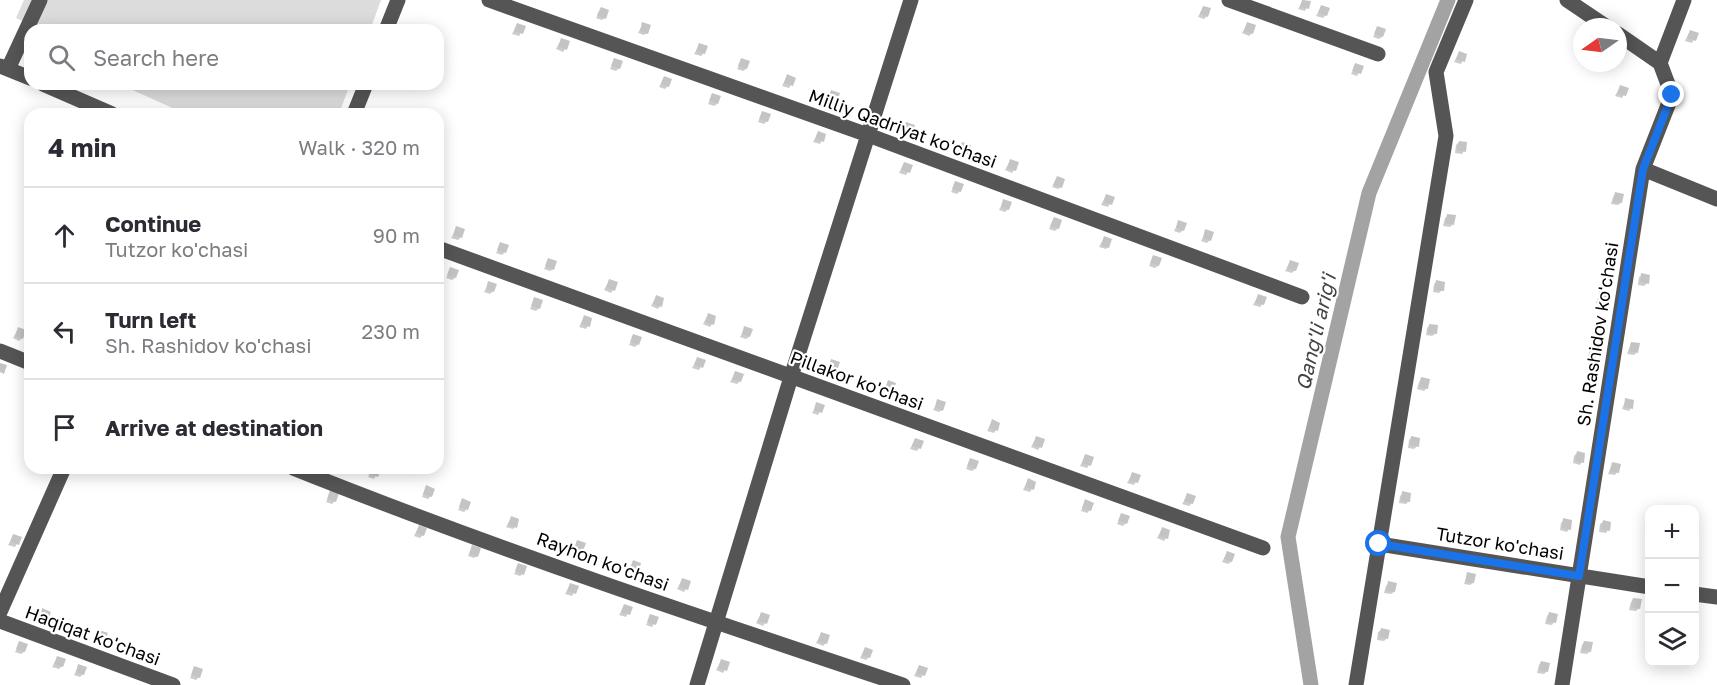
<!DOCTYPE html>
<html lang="en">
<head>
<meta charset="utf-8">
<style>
  body { margin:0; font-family:"Golos Text",sans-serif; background:#f7f7f7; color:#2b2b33 }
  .controls { position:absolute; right:18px; bottom:18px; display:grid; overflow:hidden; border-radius:12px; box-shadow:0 3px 15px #0003 }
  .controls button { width:54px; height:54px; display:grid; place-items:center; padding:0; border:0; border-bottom:2px solid #e1e1e2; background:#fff; color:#2b2b33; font:30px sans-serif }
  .compass { position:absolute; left:1573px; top:18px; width:54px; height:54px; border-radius:50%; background:#fff; box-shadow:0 3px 15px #0003; rotate:256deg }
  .stop { position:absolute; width:18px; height:18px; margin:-14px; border:4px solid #1a73e8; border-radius:50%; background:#fff }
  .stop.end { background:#1a73e8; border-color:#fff; box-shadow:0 2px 6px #0008 }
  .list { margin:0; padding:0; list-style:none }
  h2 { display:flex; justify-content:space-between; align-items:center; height:78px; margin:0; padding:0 24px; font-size:26px }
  h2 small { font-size:20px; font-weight:400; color:#7c7c81 }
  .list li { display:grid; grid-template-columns:39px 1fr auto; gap:18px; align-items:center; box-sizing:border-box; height:96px; padding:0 24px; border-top:2px solid #e1e1e2 }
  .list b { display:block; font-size:22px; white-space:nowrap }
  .list p { margin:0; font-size:20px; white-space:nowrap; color:#7c7c81 }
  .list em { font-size:20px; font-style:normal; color:#7c7c81 }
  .icon { flex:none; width:33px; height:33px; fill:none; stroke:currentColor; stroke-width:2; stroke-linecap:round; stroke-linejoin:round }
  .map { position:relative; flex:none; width:1717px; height:685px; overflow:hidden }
  .search { position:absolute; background:#fff; box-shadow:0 3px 15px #0003; left:24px; top:24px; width:420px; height:66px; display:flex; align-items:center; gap:15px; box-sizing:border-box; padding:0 21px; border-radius:18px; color:#7c7c81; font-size:22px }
  .panel { position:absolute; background:#fff; box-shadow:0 3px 15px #0003; left:24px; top:108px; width:420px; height:366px; border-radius:18px }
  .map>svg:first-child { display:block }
  .green { fill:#dcdcdc }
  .shadow { fill:#0003 }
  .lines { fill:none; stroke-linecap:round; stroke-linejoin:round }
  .canal { stroke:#a3a3a3; stroke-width:15 }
  .building { fill:#c4c4c4 }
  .minor { stroke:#555; stroke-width:15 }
  .route { stroke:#1a73e8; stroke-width:8 }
  .labels { text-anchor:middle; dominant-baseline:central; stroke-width:4.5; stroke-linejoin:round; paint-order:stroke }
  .street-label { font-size:18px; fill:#000; stroke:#fff }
  .water-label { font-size:20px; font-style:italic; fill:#444; stroke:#fff }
</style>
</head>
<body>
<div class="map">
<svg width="1717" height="685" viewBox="0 0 1717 685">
  <rect width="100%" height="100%" fill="#fff"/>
  <path class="green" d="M24 0H381L370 30H43L16 18Z
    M119 84H350L339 114H186Z"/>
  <path class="shadow" d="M1303 0 1309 2 1305 11 1298 9Z
    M1203 7 1207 16 1204 19 1198 17Z
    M1321 7 1326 15 1323 18 1316 16Z
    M601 9 605 18 602 20 596 18Z
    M517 24 521 33 519 36 512 34Z
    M643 24 647 33 644 35 638 33Z
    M1247 24 1252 33 1249 36 1242 33Z
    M1378 28 1382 37 1379 39 1373 37Z
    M1690 31 1697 34 1692 43 1685 41Z
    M561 40 565 49 563 52 556 49Z
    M700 44 704 53 701 56 694 54Z
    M1459 53 1466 55 1461 64 1454 62Z
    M615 59 619 68 616 71 610 69Z
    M742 60 746 69 743 71 737 69Z
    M1356 65 1362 67 1357 76 1351 74Z
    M787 76 791 85 789 88 782 86Z
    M664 77 668 86 665 89 659 87Z
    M1620 87 1627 89 1622 98 1615 96Z
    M713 95 717 104 714 106 708 104Z
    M762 113 767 121 764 124 758 122Z
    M907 124 911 133 908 136 902 133Z
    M818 133 825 135 820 144 813 142Z
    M1459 142 1464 151 1462 154 1455 153 1456 145Z
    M962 144 966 153 964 155 957 153Z
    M1010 161 1014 170 1012 173 1005 170Z
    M904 163 908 172 906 175 899 173Z
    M1057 178 1061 187 1058 189 1052 187Z
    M956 183 960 191 957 194 951 192Z
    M1615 194 1621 203 1618 205 1611 204 1613 197Z
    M1106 196 1113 198 1108 207 1101 205Z
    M1004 200 1008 209 1005 212 999 210Z
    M1448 216 1453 224 1450 227 1443 226 1445 218Z
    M1054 219 1058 228 1055 231 1049 229Z
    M1179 221 1183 230 1180 233 1174 231Z
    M457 228 461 237 458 240 451 238Z
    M1206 231 1210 240 1207 243 1201 241Z
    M1104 238 1108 247 1106 249 1099 247Z
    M501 243 505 252 502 255 496 253Z
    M1154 256 1158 266 1155 268 1149 266Z
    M549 260 553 269 550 271 544 269Z
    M1291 261 1295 270 1292 273 1285 271Z
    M451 269 455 278 452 280 446 278Z
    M1642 275 1647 283 1644 286 1638 285 1639 277Z
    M609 281 613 290 611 293 604 290Z
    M1437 282 1442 290 1439 293 1433 292 1434 284Z
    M489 283 493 291 490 294 484 292Z
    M1600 293 1605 302 1603 304 1596 303Z
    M1258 296 1262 305 1260 307 1253 305Z
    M656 297 660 306 658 309 651 306Z
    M535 299 539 308 536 311 530 309Z
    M708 315 712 324 710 327 703 324Z
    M584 317 588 326 586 329 579 327Z
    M1430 325 1435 334 1432 336 1426 335 1427 328Z
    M745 328 749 337 746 339 740 337Z
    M18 329 22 338 19 341 13 338Z
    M634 335 638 344 635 347 629 345Z
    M1631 343 1637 352 1634 355 1627 354Z
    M1591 348 1596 356 1594 359 1587 358Z
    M697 359 704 361 699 370 692 368Z
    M832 361 836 370 833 373 827 370Z
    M736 372 740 381 737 384 730 382Z
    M1421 379 1427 388 1424 391 1417 389 1419 382Z
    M888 382 892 391 889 394 883 391Z
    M1626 399 1631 408 1629 411 1622 409Z
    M938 401 942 410 939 412 933 410Z
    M817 404 823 406 818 415 812 413Z
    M1581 410 1587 419 1584 422 1577 421Z
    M992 421 996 430 994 433 987 431Z
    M1412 437 1417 446 1414 449 1408 448 1409 440Z
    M1036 438 1040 447 1038 450 1031 447Z
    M915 439 919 448 917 451 910 449Z
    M1577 453 1582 462 1580 465 1573 463 1574 456Z
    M1085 456 1089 465 1087 468 1080 466Z
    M971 459 975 469 972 471 966 469Z
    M1612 464 1617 472 1615 475 1608 474Z
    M372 468 379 470 374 479 368 477Z
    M1132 474 1139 476 1134 485 1127 483Z
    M1028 480 1032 489 1030 492 1023 490Z
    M426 487 431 496 428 499 422 497Z
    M331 492 335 501 332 504 326 502Z
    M1403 493 1408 502 1406 504 1399 503 1400 496Z
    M1188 495 1192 503 1189 506 1182 504Z
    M463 500 467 509 464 512 458 510Z
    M1085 501 1090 510 1087 513 1081 511Z
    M1122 514 1126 523 1123 526 1117 524Z
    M511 518 515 527 513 529 506 527Z
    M1564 520 1569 529 1567 532 1560 530 1561 523Z
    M1603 522 1608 530 1606 533 1599 532 1600 524Z
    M419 526 423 535 420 538 414 536Z
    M1162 529 1166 538 1164 541 1157 538Z
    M13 536 20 538 15 547 8 545Z
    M577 542 582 551 579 553 572 551Z
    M473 547 477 556 474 558 468 556Z
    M1227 553 1231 562 1228 564 1222 562Z
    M633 562 637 571 635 574 628 571Z
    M519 565 523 574 520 576 514 574Z
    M1468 574 1473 583 1470 585 1464 584Z
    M682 580 686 589 684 592 677 589Z
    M1389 583 1394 592 1391 594 1384 593 1386 586Z
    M570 585 577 587 572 596 565 594Z
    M1633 599 1639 608 1636 611 1629 610 1631 602Z
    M624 606 631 608 626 617 619 615Z
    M43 610 47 619 44 622 38 620Z
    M761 614 765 623 763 626 756 623Z
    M1549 614 1554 622 1552 625 1545 624 1547 616Z
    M651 616 657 618 652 627 646 625Z
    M1381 630 1387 638 1384 641 1377 640 1378 632Z
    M99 632 106 634 101 643 94 641Z
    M821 634 826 643 823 646 816 643Z
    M1584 642 1590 651 1587 654 1580 653 1582 645Z
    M20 643 24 652 21 654 15 652Z
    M865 648 869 657 866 660 860 658Z
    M58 657 62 666 59 669 52 667Z
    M721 661 725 670 723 673 716 670Z
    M1541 662 1547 671 1544 674 1537 673 1539 665Z
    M79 665 83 674 80 677 74 675Z
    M919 666 923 675 921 678 914 676Z
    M195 668 199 677 196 680 190 678Z"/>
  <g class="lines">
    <path class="canal" d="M1311 685 1288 537 1369 193 1448 0"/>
  </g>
  <path class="building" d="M1302 0 1311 1 1309 9 1300 7Z
    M1321 5 1330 8 1327 16 1318 13Z
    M1203 6 1211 8 1208 17 1200 14Z
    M601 7 609 10 606 19 597 15Z
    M642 22 651 25 648 34 640 31Z
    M1247 22 1256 25 1253 34 1244 31Z
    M517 23 526 26 523 34 514 31Z
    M1377 26 1386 29 1383 37 1374 34Z
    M1690 30 1699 33 1696 41 1687 38Z
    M561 38 570 41 567 50 558 47Z
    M699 43 708 46 705 54 696 51Z
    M1459 51 1467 54 1465 62 1456 59Z
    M614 58 623 61 620 69 611 66Z
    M741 58 750 61 747 69 738 66Z
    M1355 63 1364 66 1361 74 1352 71Z
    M787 74 796 78 793 86 784 83Z
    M664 76 672 79 669 87 661 84Z
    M1620 85 1629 88 1626 96 1617 94Z
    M831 90 840 93 837 102 828 99Z
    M712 93 721 96 718 104 709 101Z
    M762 111 771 114 768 122 759 119Z
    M906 122 915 125 912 134 903 131Z
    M818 131 826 134 824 142 815 139Z
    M1459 141 1467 142 1466 152 1457 150Z
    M962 142 971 145 968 154 959 151Z
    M1010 159 1019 162 1016 171 1007 168Z
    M904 162 913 165 910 173 901 170Z
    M1057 176 1065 179 1062 188 1053 185Z
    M955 181 964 184 961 192 952 189Z
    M1615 192 1624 194 1622 203 1613 202Z
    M1106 194 1115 197 1112 205 1103 202Z
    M1003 199 1012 202 1009 210 1001 207Z
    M1447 214 1456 215 1454 225 1445 223Z
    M1054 217 1062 220 1059 229 1050 226Z
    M1178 220 1187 223 1184 231 1176 228Z
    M456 226 465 229 462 238 453 235Z
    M1205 229 1214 232 1211 241 1203 238Z
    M1104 236 1112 239 1109 248 1101 245Z
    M500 242 509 245 506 253 497 250Z
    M1153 255 1162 258 1159 266 1150 263Z
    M548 258 557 261 554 270 545 266Z
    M1290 260 1299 263 1296 271 1287 268Z
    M450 267 459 270 456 278 447 275Z
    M1641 273 1650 275 1649 284 1640 282Z
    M609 279 618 282 615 291 606 288Z
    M1436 280 1445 282 1444 291 1434 290Z
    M488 281 497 284 494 292 486 289Z
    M1599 291 1608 293 1607 302 1598 301Z
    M1258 294 1267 297 1264 305 1255 303Z
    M656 295 664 298 662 307 653 304Z
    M534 297 543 300 540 309 531 306Z
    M708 313 716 316 714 325 705 322Z
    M584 315 592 318 590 327 581 324Z
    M1429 324 1438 325 1437 334 1428 333Z
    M744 326 753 329 750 337 742 334Z
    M18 327 26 330 23 339 15 336Z
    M633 334 642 337 639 345 630 342Z
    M1631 342 1640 343 1638 353 1629 351Z
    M1591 346 1599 348 1598 357 1589 356Z
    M697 357 706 360 703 368 694 365Z
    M831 359 840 362 837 371 828 368Z
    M0 363 7 365 4 374 0 372Z
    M735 371 744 374 741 382 732 379Z
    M1421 377 1430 379 1428 389 1419 387Z
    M888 380 896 383 893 392 885 389Z
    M1625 398 1634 400 1633 409 1624 407Z
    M937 399 946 402 943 411 935 407Z
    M816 402 825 405 822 413 814 410Z
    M1581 409 1590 410 1588 420 1579 418Z
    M992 419 1000 423 998 431 989 428Z
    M1036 436 1045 439 1042 448 1033 445Z
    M1411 436 1420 438 1419 447 1410 445Z
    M915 438 924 441 921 449 912 446Z
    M1577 451 1585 453 1584 463 1575 461Z
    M1085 454 1094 457 1091 466 1082 463Z
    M970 458 979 461 976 469 967 466Z
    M1612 462 1621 464 1619 473 1610 472Z
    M371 468 381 469 378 477 369 474Z
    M1132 472 1141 475 1138 483 1129 481Z
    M1028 478 1036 482 1034 490 1025 487Z
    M426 485 435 489 432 497 423 494Z
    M330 490 339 493 336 502 327 499Z
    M1402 491 1411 493 1410 502 1401 501Z
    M1187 493 1196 496 1193 504 1184 501Z
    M462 498 471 502 468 510 459 507Z
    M1085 499 1094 503 1091 511 1082 508Z
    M1121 513 1130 516 1127 524 1118 521Z
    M511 516 519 519 517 528 508 525Z
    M1563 518 1572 520 1571 530 1562 528Z
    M1603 520 1611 522 1610 531 1601 529Z
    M419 525 427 528 424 536 416 533Z
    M1162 527 1170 530 1168 539 1159 536Z
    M13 534 22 537 19 545 10 542Z
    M577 540 586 543 583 551 574 549Z
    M472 545 481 548 478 557 469 554Z
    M1227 551 1235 554 1232 562 1224 559Z
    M633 560 641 563 639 572 630 569Z
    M518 563 527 566 524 575 515 571Z
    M1467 572 1476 574 1474 583 1465 582Z
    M682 578 691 581 688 590 679 587Z
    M1388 581 1397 583 1395 592 1386 591Z
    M570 583 579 586 576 594 567 591Z
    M1633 598 1642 599 1640 609 1631 607Z
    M624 604 633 607 630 615 621 612Z
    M42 608 51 612 48 620 40 617Z
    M761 612 770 615 767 624 758 621Z
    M1549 612 1558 614 1556 623 1547 621Z
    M650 614 659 617 656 625 647 622Z
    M1381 628 1390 630 1388 639 1379 637Z
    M99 630 108 633 105 641 96 638Z
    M821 632 830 635 827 644 818 641Z
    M19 641 28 644 25 652 16 649Z
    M1584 641 1593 642 1591 652 1582 650Z
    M865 647 873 650 870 658 862 655Z
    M57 656 66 659 63 667 54 664Z
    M721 659 730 662 727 671 718 668Z
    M1541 661 1550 663 1548 672 1539 670Z
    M78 664 87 667 84 675 76 672Z
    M919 665 928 668 925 676 916 673Z
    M194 666 203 669 200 678 191 675Z"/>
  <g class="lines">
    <path class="minor" d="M489 0 868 135 1302 297
      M1229 0 1378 54
      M1567 0 1607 27
      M386 30 398 0
      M1618 34 1660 63
      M0 66 30 78
      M8 69 40 0
      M43 84 112 114
      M354 114 366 84
      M1643 169 1717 199
      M438 248 1263 548
      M0 351 30 363
      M293 468C493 548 699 617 903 685
      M1379 544 1650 587
      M1694 594 1717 597
      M0 612 64 468
      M0 621 173 685
      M697 685 791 377 911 0
      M1356 685 1446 136 1436 72 1466 0
      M1562 685 1643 169 1672 95 1660 63 1684 0"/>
  </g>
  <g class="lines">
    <path class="route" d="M1379 544 1579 576 1643 169 1672 95"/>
  </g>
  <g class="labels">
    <g class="street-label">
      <text transform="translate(903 128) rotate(20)">Milliy Qadriyat ko'chasi</text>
      <text transform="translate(1597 334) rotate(-81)">Sh. Rashidov ko'chasi</text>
      <text transform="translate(857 380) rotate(20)">Pillakor ko'chasi</text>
      <text transform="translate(1500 543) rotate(9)">Tutzor ko'chasi</text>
      <text transform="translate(603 561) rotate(20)">Rayhon ko'chasi</text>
      <text transform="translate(93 635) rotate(20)">Haqiqat ko'chasi</text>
    </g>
    <g class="water-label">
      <text transform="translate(1315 332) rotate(-77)">Qang'li arig'i</text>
    </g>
  </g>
</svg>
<div class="controls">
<button>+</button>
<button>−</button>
<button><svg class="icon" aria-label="layers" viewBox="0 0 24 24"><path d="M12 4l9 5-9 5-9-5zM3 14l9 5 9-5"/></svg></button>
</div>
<svg class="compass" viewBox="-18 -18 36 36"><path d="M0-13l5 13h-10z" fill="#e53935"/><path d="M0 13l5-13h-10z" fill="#7c7c81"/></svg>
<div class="stop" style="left:1379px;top:544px"></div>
<div class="stop end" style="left:1672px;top:95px"></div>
<div class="search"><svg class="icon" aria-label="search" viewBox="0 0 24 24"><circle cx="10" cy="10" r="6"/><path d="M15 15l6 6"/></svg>Search here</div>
<section class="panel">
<h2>4 min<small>Walk · 320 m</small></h2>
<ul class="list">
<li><svg class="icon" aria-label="ahead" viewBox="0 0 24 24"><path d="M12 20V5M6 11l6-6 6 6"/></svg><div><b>Continue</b><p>Tutzor ko'chasi</p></div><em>90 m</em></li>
<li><svg class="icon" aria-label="left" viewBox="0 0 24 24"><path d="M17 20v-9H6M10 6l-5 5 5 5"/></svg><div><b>Turn left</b><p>Sh. Rashidov ko'chasi</p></div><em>230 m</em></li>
<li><svg class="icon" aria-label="arrive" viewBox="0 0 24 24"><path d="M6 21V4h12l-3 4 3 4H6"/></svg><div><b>Arrive at destination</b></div></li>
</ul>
</section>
</div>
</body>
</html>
